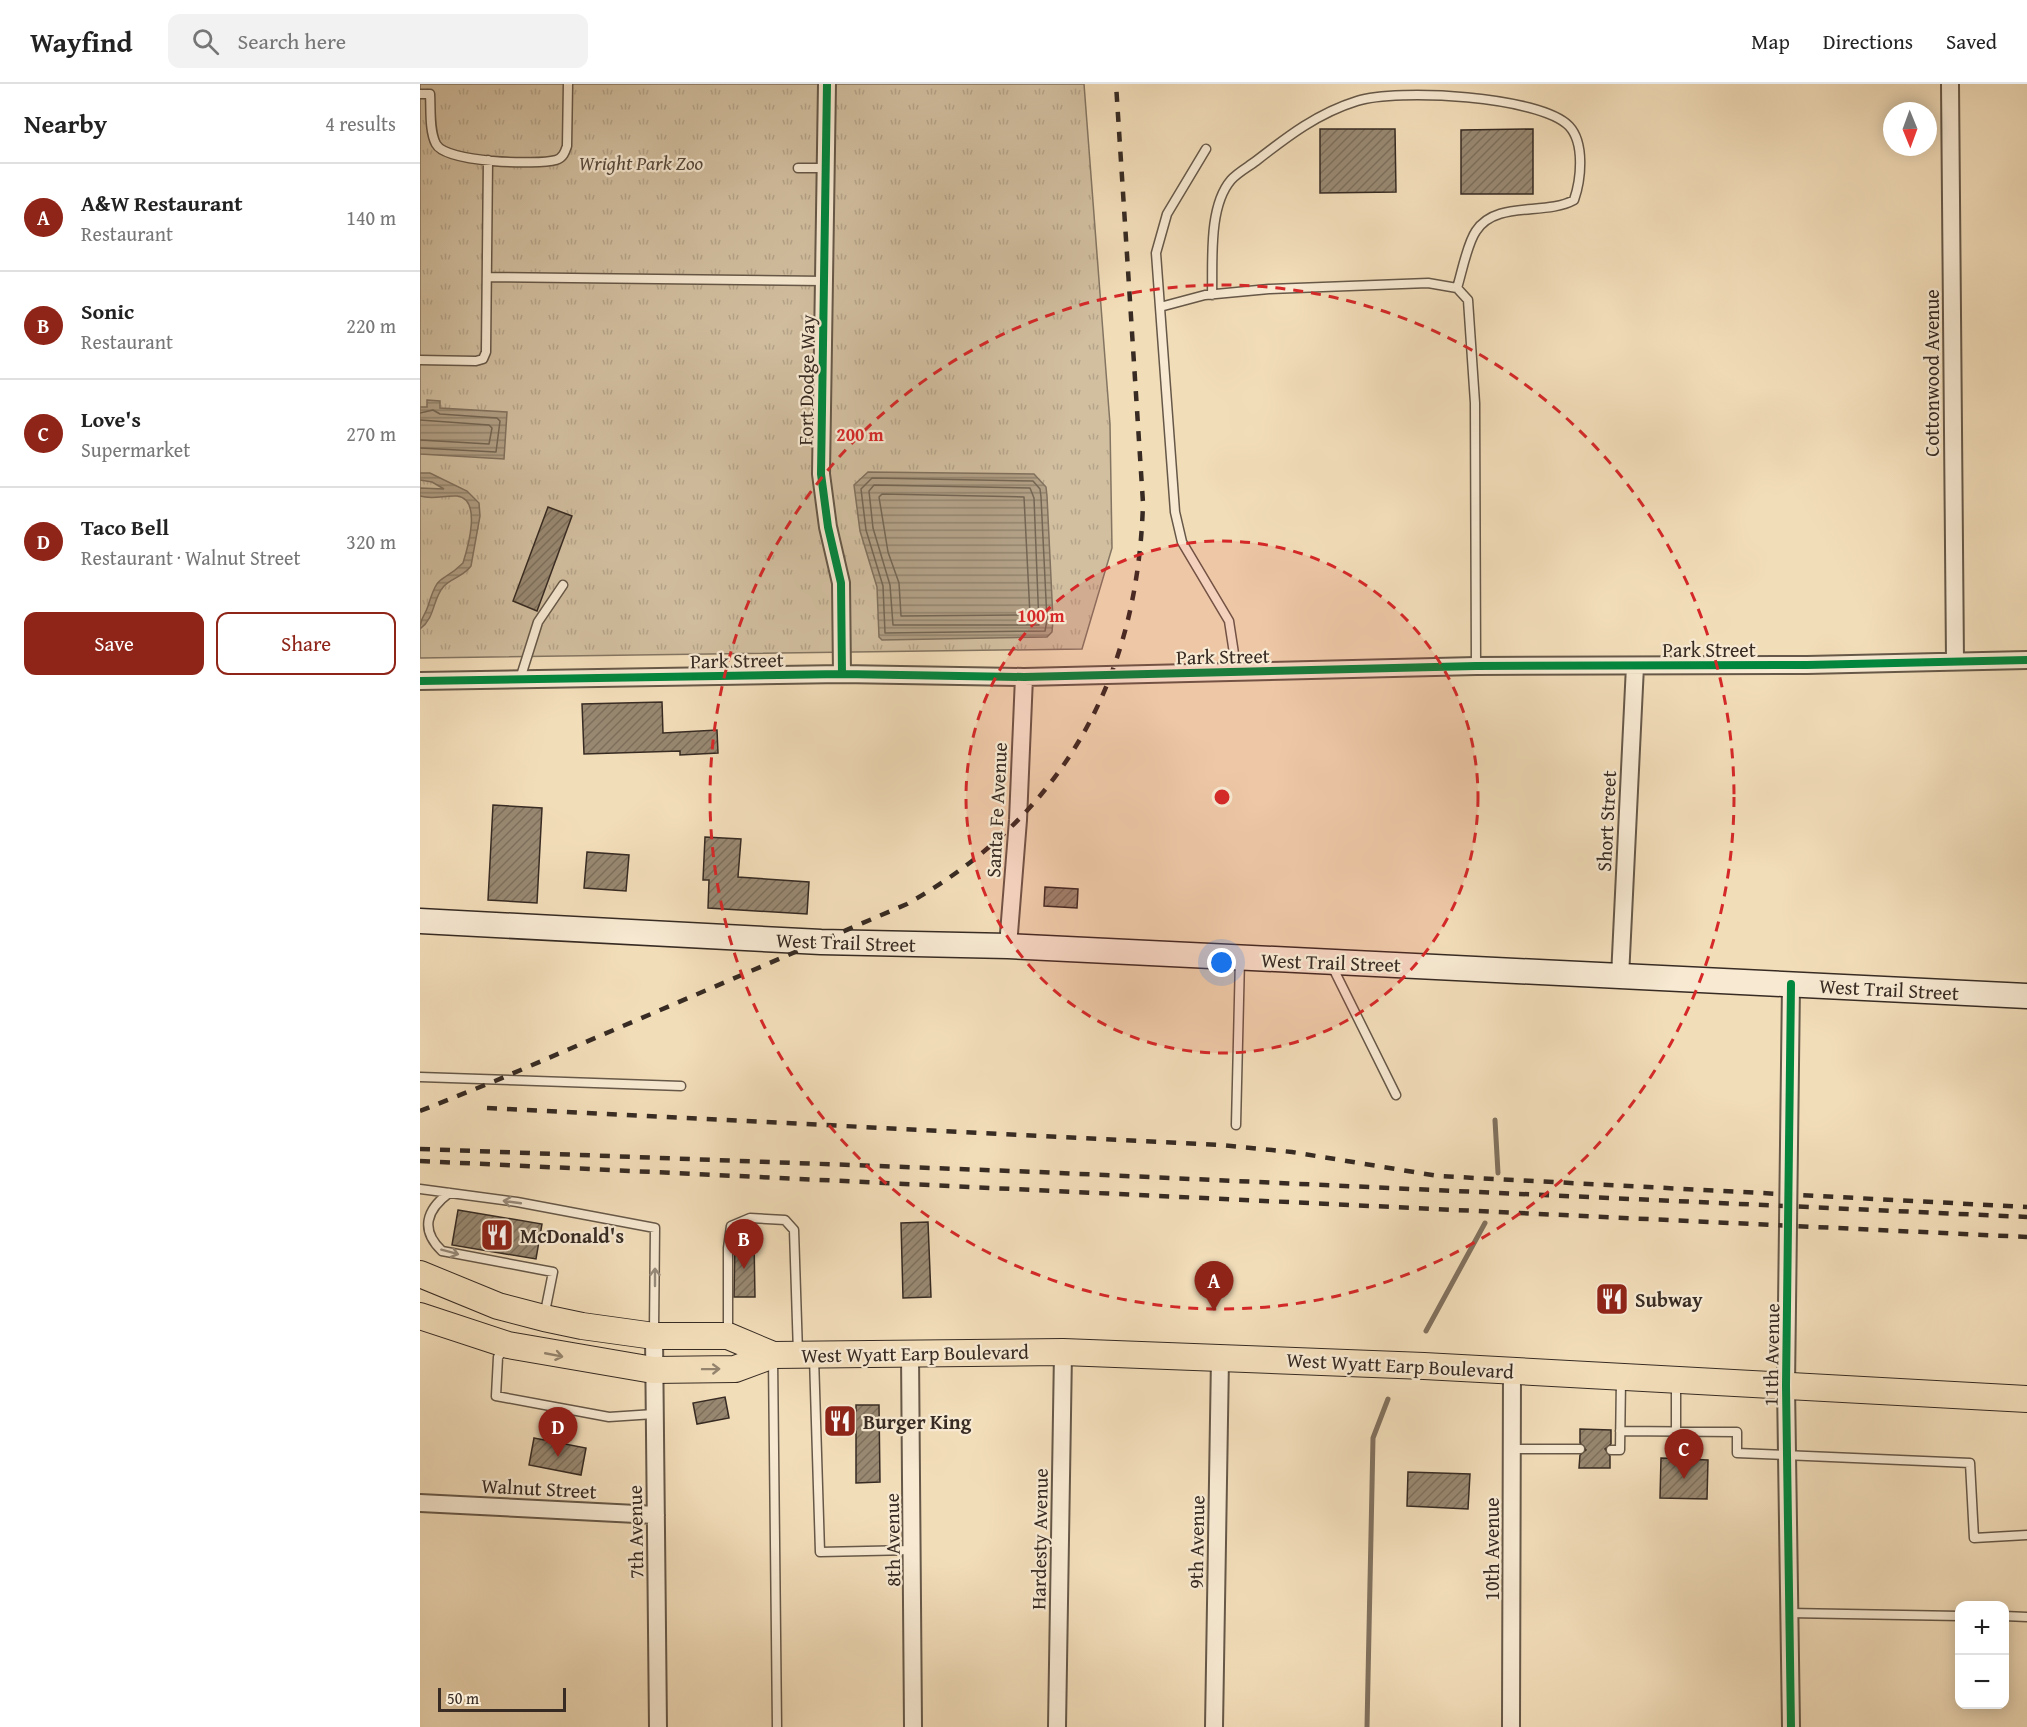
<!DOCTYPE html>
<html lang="en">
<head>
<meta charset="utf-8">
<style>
  body { margin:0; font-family:"Gentium Book Plus",serif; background:#f2f2f2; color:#222 }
  .controls { position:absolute; right:18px; bottom:18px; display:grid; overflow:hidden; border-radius:12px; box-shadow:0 3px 15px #0003 }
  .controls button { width:54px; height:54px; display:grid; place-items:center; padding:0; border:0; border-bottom:2px solid #e0e0e0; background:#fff; color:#222; font:30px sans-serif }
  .compass { position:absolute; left:1463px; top:18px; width:54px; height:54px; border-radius:50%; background:#fff; box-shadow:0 3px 15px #0003; rotate:179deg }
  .scale { position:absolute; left:18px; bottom:15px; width:128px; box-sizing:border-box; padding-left:6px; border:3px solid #372b23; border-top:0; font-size:16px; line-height:21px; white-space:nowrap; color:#372b23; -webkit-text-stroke:4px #f7e9d2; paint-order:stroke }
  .you { position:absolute; left:802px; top:879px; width:21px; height:21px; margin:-15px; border:4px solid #fff; border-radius:50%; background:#1a73e8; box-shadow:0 0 0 9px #1a73e833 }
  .badge { display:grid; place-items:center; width:39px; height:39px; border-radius:50%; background:#8f2418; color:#fff; font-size:20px; font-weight:700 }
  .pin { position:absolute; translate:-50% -50px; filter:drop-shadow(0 2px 3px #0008) }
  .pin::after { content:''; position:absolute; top:32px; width:21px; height:18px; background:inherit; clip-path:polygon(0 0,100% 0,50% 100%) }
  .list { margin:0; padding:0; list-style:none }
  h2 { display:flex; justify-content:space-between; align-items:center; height:78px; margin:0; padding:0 24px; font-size:26px }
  h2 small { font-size:20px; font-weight:400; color:#767676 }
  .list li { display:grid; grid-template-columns:39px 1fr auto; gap:18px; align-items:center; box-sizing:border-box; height:108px; padding:0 24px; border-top:2px solid #e0e0e0 }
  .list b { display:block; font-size:22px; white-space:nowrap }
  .list p { margin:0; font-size:20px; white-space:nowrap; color:#767676 }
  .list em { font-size:20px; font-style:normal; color:#767676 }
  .actions { display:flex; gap:12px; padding:18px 24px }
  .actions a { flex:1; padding:14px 0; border:2px solid #8f2418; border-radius:12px; text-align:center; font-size:21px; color:#8f2418 }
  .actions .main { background:#8f2418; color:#fff }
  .icon { flex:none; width:33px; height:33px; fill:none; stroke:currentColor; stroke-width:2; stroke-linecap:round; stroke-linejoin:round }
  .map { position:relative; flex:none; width:1607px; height:1643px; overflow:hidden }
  header { display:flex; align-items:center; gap:36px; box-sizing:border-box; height:84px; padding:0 30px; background:#fff; border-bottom:2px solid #e0e0e0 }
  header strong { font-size:28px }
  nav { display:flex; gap:33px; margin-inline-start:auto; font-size:21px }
  .search { width:420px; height:54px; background:#f2f2f2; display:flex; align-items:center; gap:15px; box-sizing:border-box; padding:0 21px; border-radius:12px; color:#767676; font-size:22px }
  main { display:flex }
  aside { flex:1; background:#fff }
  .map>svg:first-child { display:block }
  .park { fill:url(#park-tufts); stroke:#847562; stroke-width:1.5 }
  .water { fill:url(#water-rules); stroke:#81715e; stroke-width:1.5 }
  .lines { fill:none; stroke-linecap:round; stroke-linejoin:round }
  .shore { stroke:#746654; stroke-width:1.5 }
  .stream { stroke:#81715e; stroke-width:5 }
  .building { fill:url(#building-hatch); stroke:#372b23; stroke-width:1.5 }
  .lane-casing { stroke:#665848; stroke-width:11 }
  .street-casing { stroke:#665848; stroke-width:20 }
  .secondary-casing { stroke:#372b23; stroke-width:27 }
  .primary-casing { stroke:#372b23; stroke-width:28 }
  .lane { stroke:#f7e9d2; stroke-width:8 }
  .street { stroke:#f7e9d2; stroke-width:16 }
  .secondary { stroke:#f7e9d2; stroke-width:24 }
  .primary { stroke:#f2ddb9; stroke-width:26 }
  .rail { stroke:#372b23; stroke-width:4.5; stroke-dasharray:10 10; stroke-linecap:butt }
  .cycleway-casing { stroke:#f7e9d2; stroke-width:11 }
  .cycleway { stroke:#00873e; stroke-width:8 }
  .oneway { stroke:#978a7a }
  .oneway2 { stroke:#94846e }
  .ring { fill:none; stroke:#d62828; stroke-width:3; stroke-dasharray:10 8 }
  .labels { text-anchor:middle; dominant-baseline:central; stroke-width:4.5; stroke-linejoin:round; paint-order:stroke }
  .park-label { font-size:20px; font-style:italic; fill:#56493c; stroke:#f7e9d2 }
  .street-label { font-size:20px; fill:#372b23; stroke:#f7e9d2 }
  .poi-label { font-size:20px; font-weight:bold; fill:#372b23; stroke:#f7e9d2; text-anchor:start }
  .centre { fill:#d62828; stroke:#f7e9d2; stroke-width:3 }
  .ring-label { font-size:18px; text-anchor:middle; font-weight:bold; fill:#d62828; stroke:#f7e9d2; stroke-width:4.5; stroke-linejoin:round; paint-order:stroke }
</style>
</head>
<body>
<header>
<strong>Wayfind</strong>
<div class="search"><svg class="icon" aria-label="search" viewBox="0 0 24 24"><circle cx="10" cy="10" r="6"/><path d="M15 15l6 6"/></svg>Search here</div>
<nav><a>Map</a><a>Directions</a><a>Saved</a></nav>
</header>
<main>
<aside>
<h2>Nearby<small>4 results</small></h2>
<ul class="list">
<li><span class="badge">A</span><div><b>A&amp;W Restaurant</b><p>Restaurant</p></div><em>140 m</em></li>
<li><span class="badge">B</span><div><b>Sonic</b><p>Restaurant</p></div><em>220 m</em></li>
<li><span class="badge">C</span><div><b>Love's</b><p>Supermarket</p></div><em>270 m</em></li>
<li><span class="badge">D</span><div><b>Taco Bell</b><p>Restaurant · Walnut Street</p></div><em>320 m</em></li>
</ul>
<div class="actions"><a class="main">Save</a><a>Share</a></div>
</aside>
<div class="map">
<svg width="1607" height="1643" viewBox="0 0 1607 1643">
  <defs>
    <pattern id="park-tufts" width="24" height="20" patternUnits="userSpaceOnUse" patternTransform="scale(1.5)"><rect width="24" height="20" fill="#d2bfa0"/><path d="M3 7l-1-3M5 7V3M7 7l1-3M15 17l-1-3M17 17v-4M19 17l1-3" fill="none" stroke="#b5a48a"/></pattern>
    <pattern id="water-rules" width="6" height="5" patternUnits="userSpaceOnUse" patternTransform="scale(1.5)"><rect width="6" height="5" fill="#b2a086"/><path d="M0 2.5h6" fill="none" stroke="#92836d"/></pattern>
    <pattern id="building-hatch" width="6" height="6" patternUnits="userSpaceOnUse" patternTransform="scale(1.5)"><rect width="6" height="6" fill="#988871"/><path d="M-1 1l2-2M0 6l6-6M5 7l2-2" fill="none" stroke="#7d6f5c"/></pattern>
  </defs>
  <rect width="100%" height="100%" fill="#f2ddb9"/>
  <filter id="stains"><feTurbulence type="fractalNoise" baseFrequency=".00333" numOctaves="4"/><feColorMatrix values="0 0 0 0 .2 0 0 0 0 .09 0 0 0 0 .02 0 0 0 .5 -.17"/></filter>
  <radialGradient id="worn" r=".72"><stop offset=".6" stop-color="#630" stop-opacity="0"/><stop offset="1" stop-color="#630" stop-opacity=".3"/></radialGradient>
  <path class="park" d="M0 0H664L690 340 692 464 662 565 0 574Z"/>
  <path class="water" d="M7 316 20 317V324L87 328 84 375 0 370V323H7Z
    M448 388 614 390 626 403 627 412 633 536 632 548 627 553 462 556 459 553 457 503 440 447 434 401Z
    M0 389H10L47 407 59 419 60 432 51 482C44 492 32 494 24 502 12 515 16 533 0 545 0 534 5 532 8 522 19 486 21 501 43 479 48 463 62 415 37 412 25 411 13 416 0 412V404L24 405 12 398 0 396Z"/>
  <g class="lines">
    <path class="shore" d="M0 329 13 326 20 330 77 334 80 337 76 368 0 364
      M0 336 69 341 72 344 69 360 0 356
      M452 394 613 397 620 405 621 413 627 536 625 547 465 549 463 502 446 446 441 405Z
      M454 401 610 404 614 414 619 541H473L470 501 453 444 449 407Z
      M462 410 604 413 610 531 481 532 479 499 468 468 459 413Z"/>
    <path class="stream" d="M1075 1036 1078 1089
      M1006 1247 1065 1139
      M947 1643 953 1354 968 1315"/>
  </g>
  <path class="building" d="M900 45H975L976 108 900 109Z
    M1113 45V110H1041V46Z
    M128 423 152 432 117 527 93 517Z
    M242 618 243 649 297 646 298 669 260 671V667L164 670 162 620Z
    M73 721 122 724 117 819 68 816Z
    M285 753 321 755 318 793 389 798 387 830 288 824 289 796H283Z
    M167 768 209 771 206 807 164 804Z
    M625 803 658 805 657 824 624 822Z
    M38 1126 122 1140 116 1175 32 1161Z
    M508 1138 511 1213 483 1214 481 1139Z
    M334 1156 335 1213H314L315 1157Z
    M305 1313 309 1334 277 1340 273 1319Z
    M436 1321H459L460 1398 436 1399Z
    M1160 1345 1191 1346V1360L1185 1365 1190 1372V1384H1159L1160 1371 1166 1366 1160 1359Z
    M114 1354 166 1364 161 1391 109 1381Z
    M1241 1374 1288 1376 1287 1415 1240 1414Z
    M988 1388 1050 1390 1048 1425 987 1422Z"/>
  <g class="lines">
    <defs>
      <path id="lane" d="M0 10H10C11 24 9 47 16 60 26 79 117 81 136 76 143 74 145 68 147 62L148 0
        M786 65 747 130 736 169 755 428 762 458 809 537 817 589
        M378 84H406
        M67 193 404 197
        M792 211C793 177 788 123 811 96 817 89 828 83 836 77 868 52 898 29 937 17 977 4 1120 12 1149 42 1165 59 1161 96 1154 116 1125 132 1076 116 1056 147 1047 160 1042 188 1037 204
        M740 223 785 211 849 205 1008 199 1037 204 1048 216 1055 319 1056 582
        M0 276 56 277 63 275 66 268 68 76
        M100 595 118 538 143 501
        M912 882 976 1011
        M0 993 261 1002
        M816 1041 820 874
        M0 1105 97 1118 235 1144 234 1248
        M29 1109C6 1126 0 1146 22 1167L133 1188 124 1233
        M308 1249V1164L311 1142 330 1134 365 1136 374 1146 378 1269
        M85 1265 78 1273 76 1312 189 1333 234 1330
        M394 1273 400 1468 493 1466
        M353 1274 357 1643
        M1200 1347 1317 1348V1369L1550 1379 1554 1454 1607 1451
        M1256 1348V1300
        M1092 1365H1160
        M1191 1366H1200L1201 1295
        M1369 1529 1540 1532
        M1584 1532 1607 1533"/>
      <path id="street" d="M407 0 401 390 408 443 421 499 422 590
        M1530 0 1535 577
        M0 597 422 590 604 593 1056 582 1387 581 1607 576
        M588 862 598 736 604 593
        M1200 893 1215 582
        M234 1252 238 1643
        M490 1269 493 1643
        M0 1419 236 1431
        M637 1643 643 1268
        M794 1643 800 1274
        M1091 1643 1092 1286
        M1371 1643 1366 1302 1371 900"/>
      <path id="secondary" d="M0 837 401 858 588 862 1607 912"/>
      <path id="primary" d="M0 1190 78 1222 124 1234 162 1242 234 1252H308L353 1271
        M0 1232 88 1261 233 1286 315 1285 353 1271 643 1268 1004 1282 1607 1315"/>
    </defs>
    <use href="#lane" class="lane-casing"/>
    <use href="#street" class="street-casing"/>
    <use href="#secondary" class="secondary-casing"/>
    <use href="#primary" class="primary-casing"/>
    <use href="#lane" class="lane"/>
    <use href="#street" class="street"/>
    <use href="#secondary" class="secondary"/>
    <use href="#primary" class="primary"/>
    <path class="rail" d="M67 1024 801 1061 872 1068 1018 1092 1607 1123
      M0 1027 75 997 487 820C643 732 718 595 723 419L696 0
      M0 1065 618 1088 1607 1133
      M0 1077 1607 1153"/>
    <defs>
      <path id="cycleway" d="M407 0 401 390 408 443 421 499 422 590
        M0 597 422 590 604 593 1056 582 1387 581 1607 576
        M1371 1643 1366 1302 1371 900"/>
    </defs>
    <use href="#cycleway" class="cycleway-casing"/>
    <use href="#cycleway" class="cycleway"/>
  </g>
  <defs><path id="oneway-shaft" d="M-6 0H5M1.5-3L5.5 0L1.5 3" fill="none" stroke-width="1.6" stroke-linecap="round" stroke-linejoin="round" transform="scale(1.5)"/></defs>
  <g class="oneway">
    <use href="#oneway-shaft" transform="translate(92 1118) rotate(-172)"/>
    <use href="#oneway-shaft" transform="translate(30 1168) rotate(15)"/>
    <use href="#oneway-shaft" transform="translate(235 1193) rotate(-90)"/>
  </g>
  <g class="oneway2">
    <use href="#oneway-shaft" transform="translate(134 1271) rotate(11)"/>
    <use href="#oneway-shaft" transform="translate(291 1285) rotate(-1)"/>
  </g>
  <circle cx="802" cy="713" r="256" fill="#d62828" fill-opacity=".12"/>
  <g class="ring">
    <circle cx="802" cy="713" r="256"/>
    <circle cx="802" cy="713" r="512"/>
  </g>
  <defs>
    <symbol id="restaurant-square" viewBox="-11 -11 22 22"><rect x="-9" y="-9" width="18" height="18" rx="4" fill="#8f2418" stroke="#f7e9d2"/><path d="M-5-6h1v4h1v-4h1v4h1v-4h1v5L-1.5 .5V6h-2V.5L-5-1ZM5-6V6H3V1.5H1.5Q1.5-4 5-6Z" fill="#fff"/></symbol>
  </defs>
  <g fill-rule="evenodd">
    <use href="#restaurant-square" x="58" y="1132" width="38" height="38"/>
    <use href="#restaurant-square" x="1173" y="1196" width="38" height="38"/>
    <use href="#restaurant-square" x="401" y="1318" width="38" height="38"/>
  </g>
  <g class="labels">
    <g class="park-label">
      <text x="221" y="78">Wright Park Zoo</text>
    </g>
    <g class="street-label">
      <text transform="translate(1511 289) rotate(-90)">Cottonwood Avenue</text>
      <text transform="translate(386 296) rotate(-89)">Fort Dodge Way</text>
      <text x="1289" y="565">Park Street</text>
      <text transform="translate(803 572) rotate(-1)">Park Street</text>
      <text transform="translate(317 576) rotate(-1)">Park Street</text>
      <text transform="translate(576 726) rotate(-87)">Santa Fe Avenue</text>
      <text transform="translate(1186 737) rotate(-87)">Short Street</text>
      <text transform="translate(426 858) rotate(2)">West Trail Street</text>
      <text transform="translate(911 878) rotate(2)">West Trail Street</text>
      <text transform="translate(1469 905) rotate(3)">West Trail Street</text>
      <text transform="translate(495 1269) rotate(-1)">West Wyatt Earp Boulevard</text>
      <text transform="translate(1351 1271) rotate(-89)">11th Avenue</text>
      <text transform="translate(980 1281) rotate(3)">West Wyatt Earp Boulevard</text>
      <text transform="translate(119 1404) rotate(3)">Walnut Street</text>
      <text transform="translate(215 1448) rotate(-91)">7th Avenue</text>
      <text transform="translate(619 1455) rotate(-89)">Hardesty Avenue</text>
      <text transform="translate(472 1456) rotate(-91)">8th Avenue</text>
      <text transform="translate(776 1458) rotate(-89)">9th Avenue</text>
      <text transform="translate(1071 1465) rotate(-90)">10th Avenue</text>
    </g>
    <g class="poi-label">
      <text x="100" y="1151">McDonald's</text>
      <text x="1215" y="1215">Subway</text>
      <text x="443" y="1337">Burger King</text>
    </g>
  </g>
  <circle cx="802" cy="713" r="9" class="centre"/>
  <g class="ring-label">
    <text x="440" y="357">200 m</text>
    <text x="621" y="538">100 m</text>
  </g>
  <rect width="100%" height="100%" filter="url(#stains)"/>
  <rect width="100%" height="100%" fill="url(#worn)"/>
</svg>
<div class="controls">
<button>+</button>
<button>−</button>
</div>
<svg class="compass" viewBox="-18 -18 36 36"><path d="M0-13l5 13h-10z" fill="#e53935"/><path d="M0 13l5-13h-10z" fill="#767676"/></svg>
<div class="scale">50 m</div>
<div class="you"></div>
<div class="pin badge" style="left:794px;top:1227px">A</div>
<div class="pin badge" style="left:324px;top:1185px">B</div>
<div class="pin badge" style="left:1264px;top:1395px">C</div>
<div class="pin badge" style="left:138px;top:1373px">D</div>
</div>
</main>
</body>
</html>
